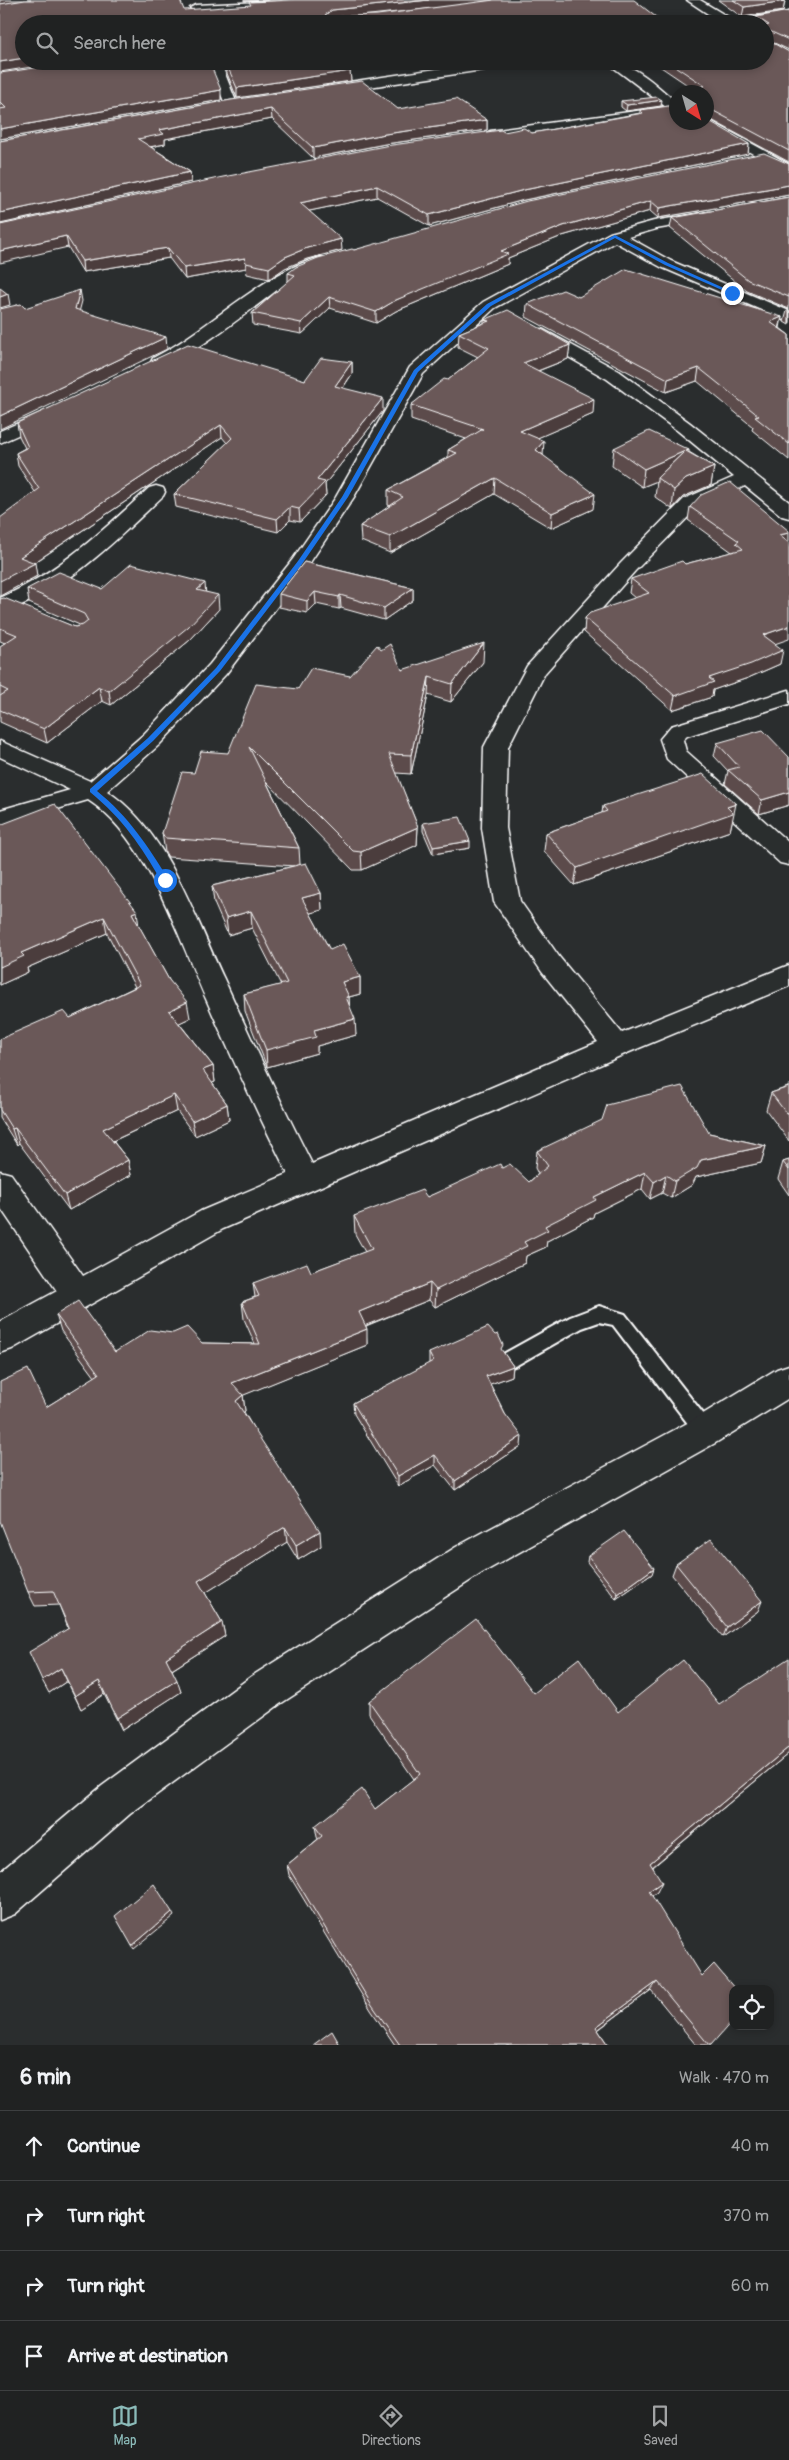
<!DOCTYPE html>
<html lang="en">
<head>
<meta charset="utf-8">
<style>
  body { margin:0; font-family:Pangolin,sans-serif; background:#282a2a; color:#f1f3f6 }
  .controls { position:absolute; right:15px; bottom:15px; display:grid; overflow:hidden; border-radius:10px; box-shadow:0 2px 8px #0003 }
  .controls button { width:45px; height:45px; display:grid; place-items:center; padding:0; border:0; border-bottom:1px solid #3d3f40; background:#202222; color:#f1f3f6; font:25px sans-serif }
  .compass { position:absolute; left:669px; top:85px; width:45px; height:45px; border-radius:50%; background:#202222; box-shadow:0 2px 8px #0003; rotate:143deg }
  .stop { position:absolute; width:15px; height:15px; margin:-11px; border:4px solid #1a73e8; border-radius:50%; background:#fff }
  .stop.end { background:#1a73e8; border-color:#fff; box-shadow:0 1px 5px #0008 }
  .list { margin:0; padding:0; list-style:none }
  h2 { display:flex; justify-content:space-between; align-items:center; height:65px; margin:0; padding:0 20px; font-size:21px }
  h2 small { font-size:16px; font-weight:400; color:#a2a4a5 }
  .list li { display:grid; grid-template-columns:32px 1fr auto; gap:15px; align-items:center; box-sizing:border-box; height:70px; padding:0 20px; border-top:1px solid #3d3f40 }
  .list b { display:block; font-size:19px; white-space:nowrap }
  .list em { font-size:16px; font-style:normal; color:#a2a4a5 }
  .icon { flex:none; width:28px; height:28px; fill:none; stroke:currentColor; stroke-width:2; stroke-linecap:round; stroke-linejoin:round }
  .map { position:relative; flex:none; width:789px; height:2045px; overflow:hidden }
  .search { position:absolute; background:#202222; box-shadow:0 2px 8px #0003; left:15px; right:15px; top:15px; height:55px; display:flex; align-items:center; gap:12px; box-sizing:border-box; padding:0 18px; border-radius:28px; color:#a2a4a5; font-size:19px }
  .sheet { height:345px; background:#202222 }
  nav { display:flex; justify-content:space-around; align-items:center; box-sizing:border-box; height:70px; border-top:1px solid #3d3f40; background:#202222; font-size:14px; color:#a2a4a5 }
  nav a { display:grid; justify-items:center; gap:2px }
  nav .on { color:#8bbbb9 }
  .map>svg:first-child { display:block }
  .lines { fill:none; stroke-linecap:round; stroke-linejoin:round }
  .lane-casing { stroke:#fff; stroke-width:4 }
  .street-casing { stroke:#fff; stroke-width:3 }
  .lane { fill:#2a2d2e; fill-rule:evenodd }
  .street { fill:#2a2d2e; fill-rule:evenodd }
  .wall { fill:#5c4c4c; stroke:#fff }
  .shaded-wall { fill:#4b3e3e; stroke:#fff }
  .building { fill:#6b5858; stroke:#fff }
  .route { fill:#1a73e8 }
</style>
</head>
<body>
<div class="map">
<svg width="789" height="2045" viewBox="0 0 789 2045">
  <rect width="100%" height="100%" fill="#2a2d2e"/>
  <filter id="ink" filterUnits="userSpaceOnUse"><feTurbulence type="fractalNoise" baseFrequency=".02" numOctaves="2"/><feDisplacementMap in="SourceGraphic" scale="10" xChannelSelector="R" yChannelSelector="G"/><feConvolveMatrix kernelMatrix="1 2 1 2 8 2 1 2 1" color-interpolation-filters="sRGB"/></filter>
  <g filter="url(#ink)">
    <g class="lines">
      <defs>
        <path id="lane" d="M599 1306 625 1314 712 1425 714 1431 712 1437 705 1440 698 1437 613 1325 599 1322 582 1328 517 1365 511 1367 505 1365 502 1359 505 1353 570 1317Z"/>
        <path id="street" d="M687 0H700L733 20 789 12V18L753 24H723Z
          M281 1 285 2V6L196 11 190 8 196 5Z
          M208 61H220L237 104 235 107 231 108 225 104Z
          M490 61H522L516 65 329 93 323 89 329 85Z
          M605 61C633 61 656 85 676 102V113L490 139 483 135 490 131 666 107Z
          M707 119 789 164V174L696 122H706Z
          M709 212 716 216 714 219 656 229 628 237 671 261 789 311V322L661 267 615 242 495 308 423 374 354 497 307 567 226 674 159 745 107 791C166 829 195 917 224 979 252 1041 281 1103 312 1164L598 1042 542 972 494 902 482 828 484 747 527 666 621 563 684 499 734 477 678 431 607 379 530 335 528 332 530 329H542L619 371 690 423 789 502V518L782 516 745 486 698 507 635 571 545 673 508 747 506 828 520 901 560 958 622 1033 789 965V986L627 1053 223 1229 12 1349 0 1353V1322L57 1291 0 1207V1171L11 1174 83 1276 201 1211 288 1174C259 1117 232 1058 206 999 178 936 147 838 88 800L0 826V810L70 790 0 757V741L90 781 143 735 210 664 293 559 336 497 410 367 483 302 610 233 654 221Z
          M321 257 326 259 329 262 326 265C316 269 303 272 294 278 269 294 177 372 153 366L151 362 153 358C209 330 262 272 321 257Z
          M50 409 56 410 59 414 56 418 0 443V431Z
          M156 486 163 488 165 492 163 496C118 538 61 597 0 612V598C58 573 104 530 149 488Z
          M789 690V704L687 736 683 740 686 751 789 843V865L780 863 667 759 660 739 671 726Z
          M789 1365V1398L717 1442 482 1573 280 1704 130 1814 15 1914 0 1920V1872L102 1786 252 1676 456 1547 693 1420 777 1369Z"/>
      </defs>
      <use href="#lane" class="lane-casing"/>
      <use href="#street" class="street-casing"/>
      <use href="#lane" class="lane"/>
      <use href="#street" class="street"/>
    </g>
    <path class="wall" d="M244 0H268L244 1Z
      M718 0H782L785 1 783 11 742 17Z
      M789 11V50L766 39 789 52V162L706 117V92H677V90L692 88 652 61H765V24H755L756 17Z
      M222 61H398V62L346 68 350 71 351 81 237 98Z
      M0 73 221 100 0 139Z
      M676 95V122L749 144 748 154 524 200 429 226 377 197 309 211 342 250 307 259 285 268 269 279 247 274 246 268 185 279 169 258 83 272 68 247 0 225 504 132 532 133 640 113V110L676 105Z
      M231 100 398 109 487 120V130L385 144 313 158 272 119 165 139V144L151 147 190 172 191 182 0 224V141Z
      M621 101 661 106 626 111 621 107Z
      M789 164V195L658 218 650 211 562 236 508 258V264L396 311 376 323 330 308 302 334 253 325 252 313 288 282V273L354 250Z
      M789 197V309L747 291 670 228 672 218Z
      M579 297 782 317 780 328 789 335V460L752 430 753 427 697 381 666 392 526 317 527 304Z
      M787 311H789V325L784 322Z
      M484 320 570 345 568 359 538 371 593 414 537 438 543 455 593 509 551 528 494 494 390 553 361 541 360 526 390 506 388 505V490L448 457V450L466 439 411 420V405L448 380 478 357 458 347 459 333 484 323Z
      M352 362V374L343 388 383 411 325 484 326 495 300 522 290 520 278 532 176 507 174 494 227 443 222 437 34 563 37 576 0 596 35 492 18 466 16 453 25 448 19 436 17 423 305 380Z
      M614 448 689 450V452L714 467 711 485 683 497 672 509 655 497 657 481 642 487 612 466Z
      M690 507 788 543 775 644 780 664 748 678 713 690 712 697 672 710 584 632 585 618 635 598 629 593 631 579 685 564 732 552 688 520Z
      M304 562 413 588V600L384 620 341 608 339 609 316 604 307 613 279 607V594Z
      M27 589H102L206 592 219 609 190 640 111 705 102 701 47 743 0 722V646L5 643 0 641V599L75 627 82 626 29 603Z
      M381 650 402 670 483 662 451 702 428 695 411 774 396 773 418 827 417 845 362 870H353L266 781 299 848 300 864 321 893 322 910 310 913 330 950 360 977V994L349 997V1005L356 1035 317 1046V1053L267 1067 245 1011 244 994 281 985 252 928 228 935 214 903 212 886 294 866 168 857 165 852 162 833 194 773 228 753 298 689 350 676Z
      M717 743 789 757V805L759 814 725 784 728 771 714 756Z
      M603 806 732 822 730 831 574 885 544 851 546 833 602 813Z
      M423 823 470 848 433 854 423 831Z
      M0 825 139 926 190 1018 179 1023 213 1066 215 1082 212 1083 227 1104 229 1120 195 1136 177 1111 113 1141 128 1160 131 1175 69 1210 19 1143 17 1145 0 1118V1039L70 1018 135 987 107 933 27 968 28 972 0 985Z
      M789 1084V1141L766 1110 771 1093 788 1087Z
      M709 1133 766 1146 761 1163 696 1177 692 1185 671 1198 662 1193 650 1199 642 1189 594 1213 593 1217 547 1241 546 1247 526 1256 525 1263 435 1307 429 1300 366 1326 367 1345 243 1395 245 1411 244 1412 321 1546 298 1560 287 1542 205 1593 222 1622 225 1636 172 1670 181 1692 122 1730 104 1694 81 1709 67 1681 49 1693 68 1628 59 1605 35 1606 28 1592 46 1407 95 1377 61 1331 56 1315 115 1352 202 1343 255 1344 244 1319 242 1302 255 1297 253 1283 311 1272 365 1252 355 1234 354 1216 427 1197 502 1168 529 1182 538 1174 535 1168 537 1151Z
      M789 1160V1195L778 1179 783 1162Z
      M502 1351 513 1366 512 1376 490 1384 521 1446 455 1490 435 1465 398 1486 354 1414 353 1403 429 1364V1353Z
      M588 1556 652 1574 616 1599 587 1562Z
      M676 1564 758 1611 723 1637 672 1575Z
      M534 1693 618 1712 719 1704 789 1753 653 1867 657 1892 652 1896 711 2045H696L651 1990 598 2030 608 2045H395L371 2010 289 1875 287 1865 318 1839 317 1837 315 1826 375 1809 414 1779 369 1714V1701Z"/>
    <path class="shaded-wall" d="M0 0H31L0 4Z
      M429 0H493L464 5 332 19 325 24V15L332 10Z
      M785 1 783 11 742 17 744 7Z
      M24 58V61H70L0 72V62Z
      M336 61H398V62L336 69Z
      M350 71 351 81 237 98V88Z
      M221 90V100L0 139V129Z
      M662 100 661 106 626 111 627 105Z
      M271 109 272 119 165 139V144L139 149 138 139 159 130Z
      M487 120V130L385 144 313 158V148L385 134Z
      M749 144 748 154 524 200 429 226V215L524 190Z
      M190 172 191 182 0 224V213Z
      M789 185V195L658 218 659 208Z
      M377 186V197L300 213V203Z
      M651 201 650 211 562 236 508 258V264L396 311 376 323V312L396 300 501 251 563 226Z
      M66 236 68 247 0 263V251Z
      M341 239 342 250 307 259 285 268 269 279V268L285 257 307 248Z
      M168 248 169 258 83 272 82 261Z
      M245 258 246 268 185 279 184 268Z
      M80 290 82 301 77 320 75 309Z
      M8 294 10 305 0 308V297Z
      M329 297 330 308 302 334 301 323Z
      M782 317 779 329 770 322Z
      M166 337 167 349 0 429V416Z
      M570 345 568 359 522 377 523 363Z
      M352 362V374L335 399V386Z
      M699 368 697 381 666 392 668 379Z
      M383 398V411L325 484 326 495 300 522 299 509 317 480Z
      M594 399 593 414 519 446 520 431Z
      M221 425 222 437 29 566 35 563 37 576 0 596V581L20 557Z
      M544 441 543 455 536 450Z
      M685 451 657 478V481L642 487 644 469Z
      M714 467 711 485 683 497 672 509 674 490 686 479Z
      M495 478 494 494 390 553V537Z
      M595 494 593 509 551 528 552 513Z
      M290 507V520L278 532 277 519Z
      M789 533V540L788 546 779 535Z
      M205 583 206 597 197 590Z
      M413 588V600L384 620V608Z
      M315 592 316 604 307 613V601Z
      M218 595 219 609 190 640 111 705 109 691Z
      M340 595 341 608 339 609V597Z
      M789 626V639L760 649 763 635Z
      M484 643 483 662 451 702 452 684Z
      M783 650 780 664 748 678 713 690 712 697 672 710 675 696 709 678Z
      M429 677 428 695 411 774V755Z
      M99 687 102 701 47 743 44 729Z
      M789 792V805L759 814 762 800Z
      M736 804 730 831 574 885 577 868 727 807Z
      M418 827 417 845 362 870 361 852Z
      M470 841V848L433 854V847Z
      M321 893 322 910 303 915 302 898Z
      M137 911 139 927 132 913Z
      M251 911 252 928 228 935 226 918Z
      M104 917 107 933 27 968 28 972 0 985V967L21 953Z
      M360 977V994L349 997 350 1013 342 982Z
      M187 1002 190 1018 171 1027 169 1011Z
      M355 1019 356 1035 317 1046V1053L267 1067 266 1050 314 1030Z
      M213 1066 215 1082 205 1086 203 1070Z
      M174 1095 177 1111 106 1144 103 1129Z
      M227 1104 229 1120 195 1136 192 1121Z
      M15 1128 19 1143 17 1145 12 1129Z
      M766 1146 761 1163 696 1177 692 1185 671 1198 675 1181 701 1160Z
      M128 1160 131 1175 69 1210 65 1195Z
      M645 1172 642 1189 594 1213 593 1217 547 1241 546 1247 526 1256 525 1263 435 1307 436 1290 524 1242 545 1226 594 1197Z
      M666 1175 662 1193 650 1199 654 1182Z
      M430 1283 429 1300 359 1328V1312Z
      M367 1329V1345L234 1399 232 1383Z
      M513 1366 512 1376 485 1386 486 1376Z
      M243 1395 245 1411 239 1416 236 1401Z
      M522 1436 521 1446 455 1490V1481Z
      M435 1455V1465L398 1486V1476Z
      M285 1527 287 1542 202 1595 198 1581Z
      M320 1531 321 1546 298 1560 296 1545Z
      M654 1568 652 1574 616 1599 618 1594Z
      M762 1601 758 1611 723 1637 727 1627Z
      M222 1622 225 1636 170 1671 166 1658Z
      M61 1668 67 1681 49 1693 42 1680Z
      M177 1680 181 1692 122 1730 117 1718Z
      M99 1681 104 1694 81 1709 75 1696Z
      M789 1747V1753L645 1873 650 1863Z
      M662 1882 657 1892 644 1901 649 1891Z
      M172 1912 174 1916 134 1949 132 1946Z
      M657 1982 651 1990 592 2034 596 2027Z"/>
    <path class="building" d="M25 0H180L184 10 251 5 249 2 295 0H429L332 10 325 15 327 17 377 15 494 0H634L665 24H24V58L0 62V4Z
      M733 0H782L785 1 744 7Z
      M789 11V40L765 29V26L769 25 756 17Z
      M765 34 766 39 789 52V151L708 108 706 109V92H677V90L705 86 667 61H765Z
      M83 61H209L221 90 0 129V109L6 108 0 102V73Z
      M225 61H338L350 71 237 88Z
      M362 81 398 109 456 99 487 120 385 134 313 148 271 109 159 130 164 134 138 139 190 172 0 213V141L231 100Z
      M657 97 662 100 627 105 621 101Z
      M676 105V122H706V119L749 144 524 190 429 215 377 186 300 203 341 239 307 248 285 257 269 268 246 263 245 258 184 268 168 248 82 261 66 236 0 251V225L223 177 385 146 501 130 504 132 524 128 532 133 643 113 640 110Z
      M764 153 789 164V185L659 208 651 201 563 226 501 251 508 254 396 300 376 312 329 297 301 323 252 313 295 275 288 273 296 267 318 258 352 249 354 250 527 201Z
      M789 197V297L748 280 672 218Z
      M626 269 782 317 770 322 789 335V444L755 417 759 416 699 368 668 379 527 304 563 290 579 297Z
      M0 288 8 294 0 297Z
      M80 290 75 309 166 337 0 416V309L21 304 25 308Z
      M508 310 570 345 523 363 594 399 520 431 544 441 536 450 595 494 552 513 495 478 390 537 360 526 403 497 388 490 457 453 448 450 483 429 411 405 444 379 448 380 489 348 459 333 489 321 484 320Z
      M188 344 305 380 321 358 352 362 335 386 383 398 317 480 325 482 299 509 290 507 277 519 174 494 232 438 221 425 20 557 35 563 0 581V518L39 489 16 453 28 447 17 423Z
      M649 431 689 450 686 451 714 467 686 479 674 490 657 478 685 451 644 469 614 448Z
      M730 482 789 531V533L779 535 789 543V626L763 635 783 650 751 664 709 678 714 682 675 696 585 618 590 613 649 593 631 579 682 561 685 564 743 549 736 543 739 541 690 507 701 495Z
      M304 562 413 588 384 608 340 595 339 597 315 592 307 601 279 594Z
      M131 564 205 583 197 590 218 595 188 627 109 691 99 687 44 729 0 710V696L8 691 0 687V646L17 635 0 628V599L4 598 75 627 83 625 88 621 84 614 27 589 59 572 102 589Z
      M484 643 452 684 429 677 411 755 389 754 418 827 361 852 353 851 249 747 299 848 165 838 162 833 182 772 194 773 201 751 228 753 256 684 298 689 311 668 350 676 377 645 381 650 390 644 402 670Z
      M763 730 789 757V792L762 800 728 770 739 767 717 743Z
      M703 774 736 804 727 807 733 813 577 868 546 833 607 811 603 806Z
      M55 804 137 911 132 913 169 980 187 1002 169 1011 213 1066 203 1070 227 1104 192 1121 174 1095 103 1129 128 1160 65 1195 15 1128 12 1129 0 1110V1039L64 1011 70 1018 140 985 104 917 21 953 24 956 0 967V825Z
      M460 817 470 841 433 847 423 823Z
      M306 863 321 893 302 898 330 950 343 944 360 977 342 982 349 997H346L355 1019 314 1030 316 1037 266 1050 244 994 287 983 251 911 226 918 212 886Z
      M682 1086 709 1133 766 1146 701 1160 697 1168 675 1181 666 1175 654 1182 645 1172 594 1197 596 1200 545 1226 548 1230 524 1242 527 1246 436 1290 430 1283 359 1312 367 1329 232 1383 243 1395 236 1401 320 1531 296 1545 285 1527 198 1581 222 1622 166 1658 177 1680 117 1718 99 1681 75 1696 61 1668 42 1680 29 1652 69 1628 53 1591 28 1592 0 1521V1382L28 1369 46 1407 99 1374 56 1315 78 1301 115 1352 150 1330 173 1333 187 1327 202 1343 260 1344 242 1302 259 1296 253 1283 307 1263 311 1272 372 1249 354 1216 422 1190 427 1197 500 1164 502 1168 510 1164 529 1182 548 1166 537 1151 602 1120 607 1105Z
      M789 1087V1117L771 1093Z
      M789 1160V1170L783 1162Z
      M488 1327 495 1335 498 1334 503 1345 501 1349 513 1366 486 1376 505 1414 522 1436 455 1481 435 1455 398 1476 353 1403 433 1361 429 1353Z
      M624 1531 654 1568 618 1594 588 1556Z
      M711 1539 762 1601 727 1627 676 1564Z
      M476 1619 534 1693 579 1658 618 1712 683 1660 719 1704 789 1658V1747L650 1863 662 1882 649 1891 702 1976 714 1964 735 1989H733V2020L711 2045H709L657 1982 596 2027 608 2045H400L370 2002 287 1865 322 1836 315 1826 362 1789 375 1809 420 1774 369 1701Z
      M154 1884 172 1912 132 1946 115 1916Z
      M332 2031 340 2045H313Z"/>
  </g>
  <path class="route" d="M615 235 668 263 735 293 731 294 665 265 615 238 491 306 418 372 348 497 302 564 220 671 153 741 97 791C129 817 147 845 169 880L162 882C140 845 124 820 90 792V789L148 738 216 668 298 561 342 497 414 370 487 304Z"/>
</svg>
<div class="controls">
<button><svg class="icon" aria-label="locate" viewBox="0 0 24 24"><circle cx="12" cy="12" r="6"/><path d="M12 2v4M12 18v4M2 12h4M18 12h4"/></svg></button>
</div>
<svg class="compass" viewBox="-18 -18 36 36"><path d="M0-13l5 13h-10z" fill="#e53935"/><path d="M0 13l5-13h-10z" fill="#a2a4a5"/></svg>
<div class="stop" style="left:165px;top:880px"></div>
<div class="stop end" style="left:732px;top:293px"></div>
<div class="search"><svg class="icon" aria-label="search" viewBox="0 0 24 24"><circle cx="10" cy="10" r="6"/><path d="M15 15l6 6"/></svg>Search here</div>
</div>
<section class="sheet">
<h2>6 min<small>Walk · 470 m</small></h2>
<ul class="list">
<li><svg class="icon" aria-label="ahead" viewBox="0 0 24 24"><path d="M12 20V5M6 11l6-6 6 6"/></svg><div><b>Continue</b></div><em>40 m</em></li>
<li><svg class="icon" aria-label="right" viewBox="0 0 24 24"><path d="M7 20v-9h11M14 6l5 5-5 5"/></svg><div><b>Turn right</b></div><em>370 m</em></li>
<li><svg class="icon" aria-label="right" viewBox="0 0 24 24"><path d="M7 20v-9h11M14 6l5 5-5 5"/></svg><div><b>Turn right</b></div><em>60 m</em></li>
<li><svg class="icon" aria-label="arrive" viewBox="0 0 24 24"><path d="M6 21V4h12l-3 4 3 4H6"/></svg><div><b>Arrive at destination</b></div></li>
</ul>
</section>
<nav>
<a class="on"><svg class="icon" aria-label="map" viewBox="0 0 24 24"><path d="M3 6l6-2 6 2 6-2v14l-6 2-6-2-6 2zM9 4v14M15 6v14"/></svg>Map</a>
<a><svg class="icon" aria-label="directions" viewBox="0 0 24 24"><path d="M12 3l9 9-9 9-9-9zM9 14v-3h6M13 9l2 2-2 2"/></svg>Directions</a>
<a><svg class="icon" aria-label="saved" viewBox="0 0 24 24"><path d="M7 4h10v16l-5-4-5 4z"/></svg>Saved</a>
</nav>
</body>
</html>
